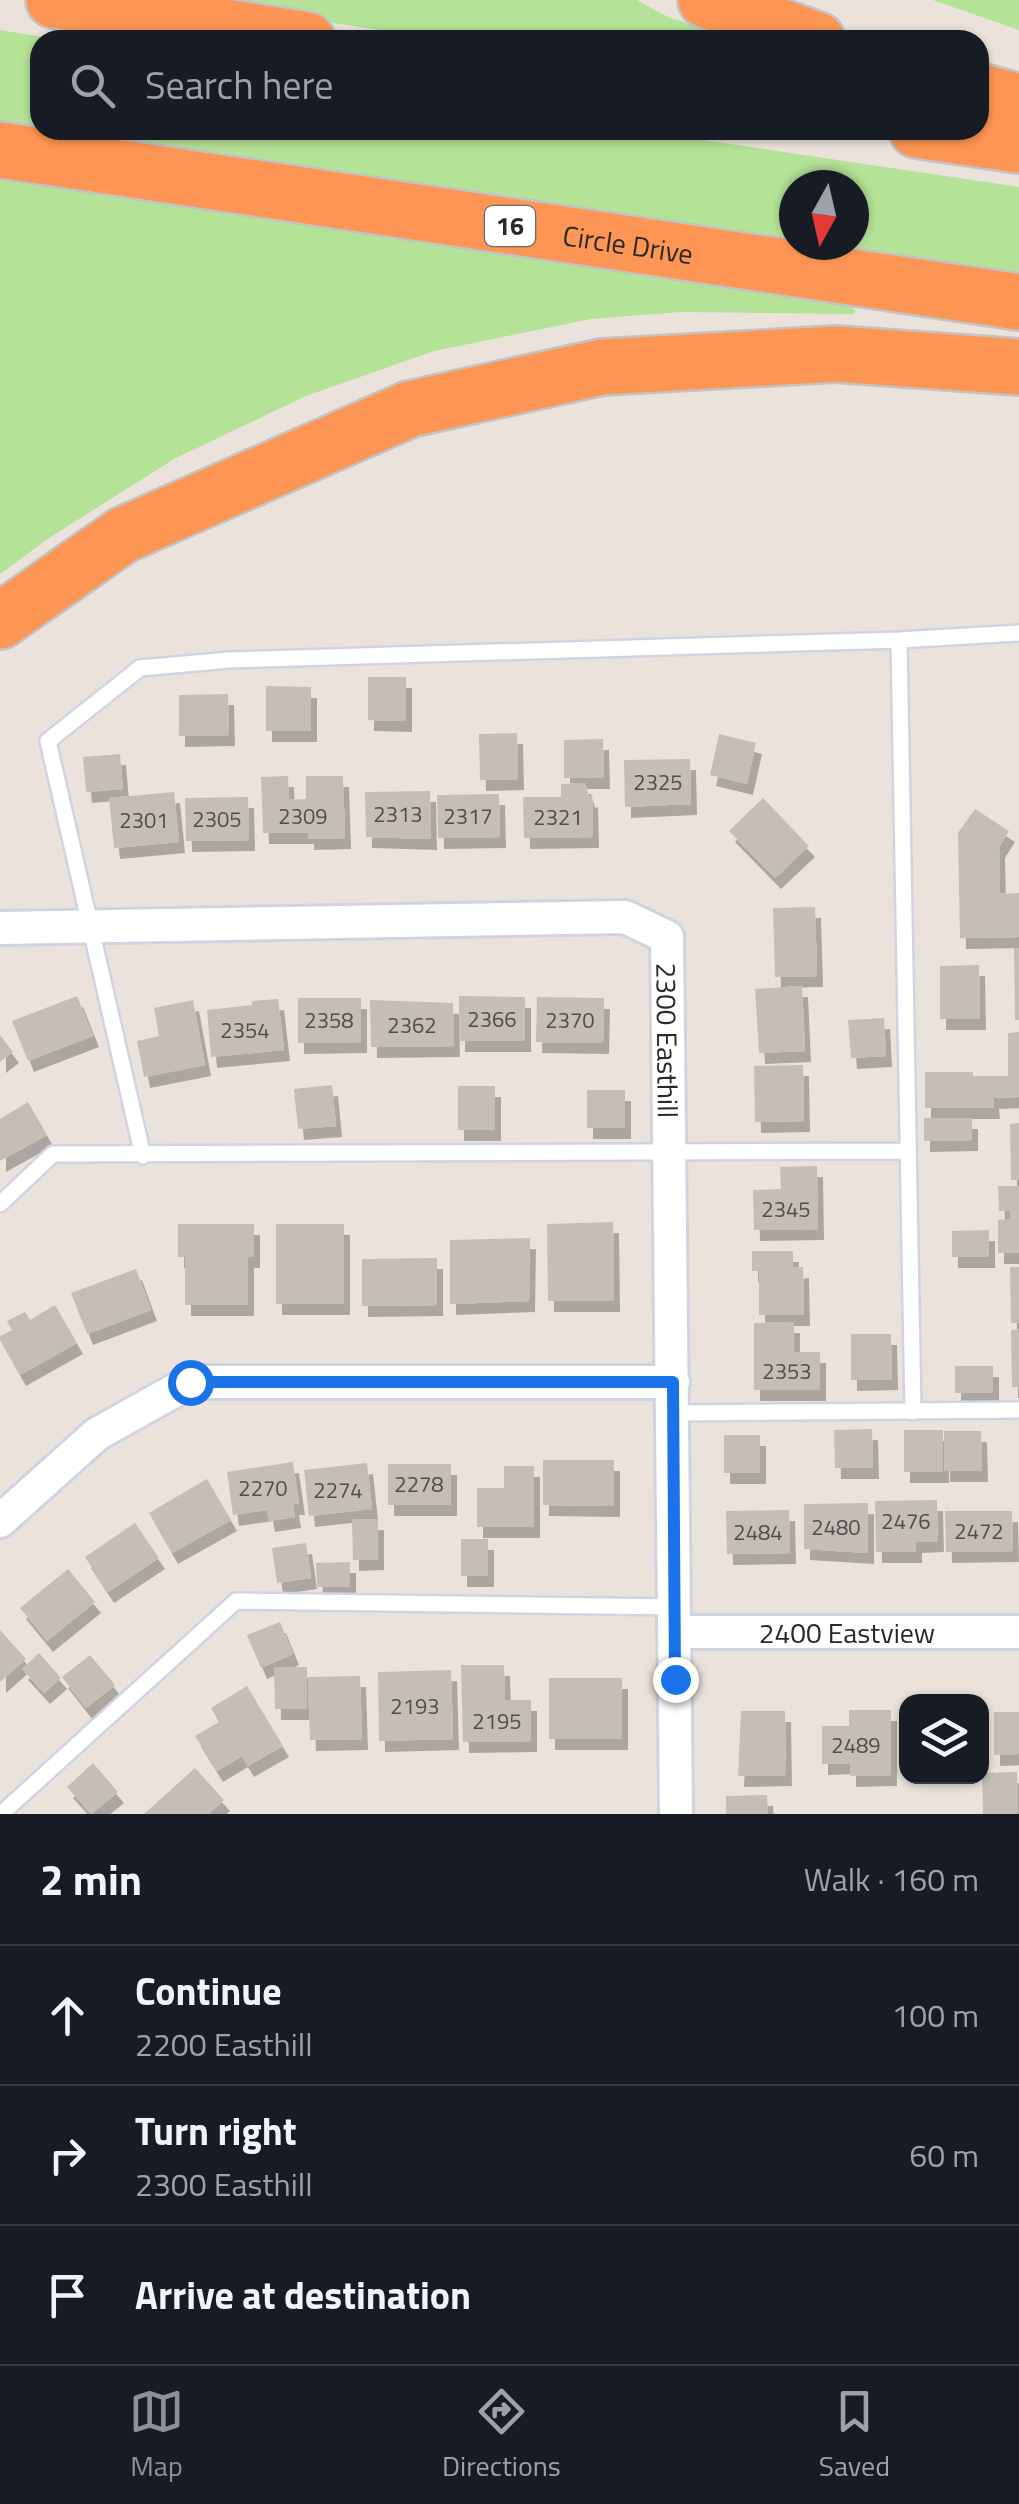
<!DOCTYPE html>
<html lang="en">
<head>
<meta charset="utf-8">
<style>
  body { margin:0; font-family:"Titillium Web",sans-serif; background:#242831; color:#f1f3f6 }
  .controls { position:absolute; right:30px; bottom:30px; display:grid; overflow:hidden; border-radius:20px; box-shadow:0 2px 8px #0004 }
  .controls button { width:90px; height:90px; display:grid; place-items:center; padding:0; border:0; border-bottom:2px solid #363941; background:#171b24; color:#f1f3f6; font:50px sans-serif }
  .compass { position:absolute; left:779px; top:170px; width:90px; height:90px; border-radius:50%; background:#171b24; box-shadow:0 2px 8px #0004; rotate:188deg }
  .stop { position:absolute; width:30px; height:30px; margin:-22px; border:8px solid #1a73e8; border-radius:50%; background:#fff }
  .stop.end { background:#1a73e8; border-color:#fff; box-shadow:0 2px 10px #0008 }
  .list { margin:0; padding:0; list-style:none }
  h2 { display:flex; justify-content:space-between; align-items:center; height:130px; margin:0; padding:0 40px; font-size:42px }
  h2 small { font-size:32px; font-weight:400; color:#9ea1a6 }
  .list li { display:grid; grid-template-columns:65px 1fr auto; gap:30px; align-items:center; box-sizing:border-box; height:140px; padding:0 40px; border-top:2px solid #363941 }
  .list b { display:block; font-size:38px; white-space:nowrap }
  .list p { margin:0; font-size:32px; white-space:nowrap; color:#9ea1a6 }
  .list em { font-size:32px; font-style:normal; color:#9ea1a6 }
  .icon { flex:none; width:55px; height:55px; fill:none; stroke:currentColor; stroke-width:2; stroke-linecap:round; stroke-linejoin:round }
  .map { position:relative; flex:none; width:1019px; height:1814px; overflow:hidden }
  .search { position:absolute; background:#171b24; box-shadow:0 2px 8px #0004; left:30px; right:30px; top:30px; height:110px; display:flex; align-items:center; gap:25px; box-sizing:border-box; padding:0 35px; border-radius:30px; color:#9ea1a6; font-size:38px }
  .sheet { height:550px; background:#171b24 }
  nav { display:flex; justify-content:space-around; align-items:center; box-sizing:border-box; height:140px; border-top:2px solid #363941; background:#171b24; font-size:28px; color:#9ea1a6 }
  nav a { display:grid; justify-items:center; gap:5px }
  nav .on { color:#8c9099 }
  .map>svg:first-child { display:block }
  .green { fill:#b4e297 }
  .building { fill:#c4beb6; filter:url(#shadow) }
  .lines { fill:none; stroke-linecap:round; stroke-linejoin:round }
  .service-casing { stroke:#d0d4e2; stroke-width:20 }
  .minor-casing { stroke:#d0d4e2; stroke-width:38 }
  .motorway-casing { stroke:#c3c3c3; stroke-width:60 }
  .service { stroke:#fff; stroke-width:15 }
  .minor { stroke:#fff; stroke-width:32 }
  .motorway { stroke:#fd9654; stroke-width:55 }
  .route { stroke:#1a73e8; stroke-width:12 }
  .labels { text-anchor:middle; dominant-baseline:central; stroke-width:8; stroke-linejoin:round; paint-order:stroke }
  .number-label { font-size:22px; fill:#504e4c }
  .shield { fill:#fff; stroke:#696969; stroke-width:2.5 }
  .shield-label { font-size:25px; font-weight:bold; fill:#292929 }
  .street-label { font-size:28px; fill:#292929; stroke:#fff }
</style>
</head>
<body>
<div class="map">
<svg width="1019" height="1814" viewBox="0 0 1019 1814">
  <defs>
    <filter id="shadow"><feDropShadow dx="6" dy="11" stdDeviation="0" flood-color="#0004"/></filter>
  </defs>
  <rect width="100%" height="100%" fill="#ebe3db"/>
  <path class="green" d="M186 0H637L668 17 738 40H443Z
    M933 0H1019V30Z
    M0 30 61 40H40V128L0 122Z
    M55 130H637L1019 187V277L812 245H854V185H794V242Z
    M0 173 851 306 856 311 853 314 681 312 591 319 434 351 306 396 174 459 49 538 0 574Z"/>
  <path class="building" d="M368 677H406V721L368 720Z
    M266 686 311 687V731H266Z
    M228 694 229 735 179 736V695Z
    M517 733 518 779 480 780 479 734Z
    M719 734 756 743 747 784 710 775Z
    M603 739 604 778H564V740Z
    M120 754 123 789 86 792 83 757Z
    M690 759 691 804 625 807 624 760Z
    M288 776 289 800 306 799V776H343L345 838 308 839V833H263L261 777Z
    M585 783 589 797 592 796 593 837 524 838 523 797H561V784Z
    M430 791 431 839 366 837 365 792Z
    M174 792 179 842 114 848 109 798Z
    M499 794 500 837 438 838 437 795Z
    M248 797 249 840 186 841 185 798Z
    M763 798 809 846 775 878 729 831Z
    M975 809 1009 831 999 847 1000 894 1019 893V937L960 938 958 833Z
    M815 907 817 976 775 977 773 908Z
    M1014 948H1019V1020H1015Z
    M979 965 980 1019H940V966Z
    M802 986 805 1051 759 1053 755 989Z
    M77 996 93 1036 28 1061 12 1021Z
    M459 996 525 997V1041H459Z
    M537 997 604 998 603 1043 536 1042Z
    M298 998H361V1042L298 1043Z
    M278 999 284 1050 211 1057 207 1010 252 1005V1001Z
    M193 1000 205 1065 144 1077 137 1041 159 1036 154 1008Z
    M370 1000 453 1003 454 1046 371 1047Z
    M884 1018 886 1056 851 1058 848 1020Z
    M1019 1032V1097L993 1098 994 1108H925V1072H973V1076H1008V1033Z
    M0 1035 13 1052 0 1062Z
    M803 1065 804 1121 755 1122 754 1066Z
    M332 1085 336 1126 298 1129 294 1089Z
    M458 1086H495V1130H458Z
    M587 1090H625V1128H587Z
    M28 1102 47 1135 0 1161V1119Z
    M924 1118H972V1140L924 1141Z
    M1019 1123V1180H1011L1010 1124Z
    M817 1166 818 1229 754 1230 753 1190 781 1189 780 1167Z
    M998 1186H1019V1253H998V1220L1010 1219V1211H999Z
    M613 1222 614 1301H548L547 1224Z
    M178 1224H254V1257H248V1305H185V1257H178Z
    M276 1224H344V1304H276Z
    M989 1230V1257H952V1231Z
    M530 1238 529 1301 450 1304V1240Z
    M752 1251H793V1268L803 1267 804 1315H759V1271H752Z
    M437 1258V1305L362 1306V1259Z
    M1010 1267H1019V1323H1011Z
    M136 1269 151 1310 87 1334 71 1293Z
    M55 1305 77 1343 20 1375 0 1340V1336L12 1330 7 1321 25 1312 30 1320Z
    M794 1322V1352H820V1390H754V1323Z
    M1019 1329V1387H1012L1011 1330Z
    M851 1334H891L892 1379 851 1380Z
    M955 1366H993V1393H955Z
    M872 1429 873 1468H835L834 1430Z
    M904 1430H943V1472H904Z
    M944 1431H981L982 1471H944Z
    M724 1435H760V1473H724Z
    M543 1460H614V1506L543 1505Z
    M293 1462 299 1504H293L295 1517 269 1521 267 1510 233 1515 227 1472Z
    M367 1463 372 1509 309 1516 304 1470Z
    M388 1464H451V1505H388Z
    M504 1466H534V1527H477V1488H504Z
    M207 1479 231 1520 172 1553 149 1513Z
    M937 1500 938 1541 916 1542V1552H876L875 1501Z
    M868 1503V1553L804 1549V1504Z
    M789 1510 790 1553 727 1554 726 1511Z
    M945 1511H1012L1013 1551 946 1552Z
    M378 1519V1559L353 1560 352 1520Z
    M135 1523 159 1558 108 1592 85 1557Z
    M461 1539H488V1576H461Z
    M306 1543 311 1578 277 1583 272 1548Z
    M350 1562V1587H317L316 1563Z
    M68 1569 95 1602 47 1641 20 1608Z
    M280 1622 293 1654 261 1668 247 1635Z
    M0 1630 26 1659 0 1682Z
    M39 1653 61 1678 44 1693 22 1669Z
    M90 1655 115 1685 86 1708 62 1677Z
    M461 1665H504L505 1700H531V1741L463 1742Z
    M274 1667H307V1709H275Z
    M451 1670 453 1739 379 1741 378 1672Z
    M360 1676 362 1739 310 1740 308 1677Z
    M549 1678H622V1739H549Z
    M247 1686 283 1746 248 1766 242 1756 217 1771 195 1736 219 1722 211 1708Z
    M849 1710H891V1775L850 1776V1763L822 1764V1726H849Z
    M741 1711H785L786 1775 738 1776Z
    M994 1712H1019V1754L994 1755Z
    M93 1763 118 1792 91 1814 67 1787Z
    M195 1768 224 1800 208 1814H144Z
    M1017 1772 1018 1813 983 1814 982 1773Z
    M767 1795 768 1814H726V1796Z"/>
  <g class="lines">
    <defs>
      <path id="service" d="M899 640 913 1412
        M143 1156 48 741 140 668 229 660 899 640 1019 633
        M0 1204 53 1154 907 1151
        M673 1413 1019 1410
        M1 1814 236 1601 675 1607"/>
      <g id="minor">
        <path id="s1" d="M0 928 625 917 667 937 676 1814"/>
        <path d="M0 1521 97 1434 190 1382H673"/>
        <path id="s2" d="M675 1632H1019"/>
      </g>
      <g id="motorway">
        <path d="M54 0 307 40"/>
        <path d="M706 0 817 40"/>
        <path d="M979 91 1019 102"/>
        <path d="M917 130 1019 145"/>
        <path id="s3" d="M0 150 1019 302"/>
        <path d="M0 621 123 535 410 409 602 367 836 354 1019 367"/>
      </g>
    </defs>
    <use href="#service" class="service-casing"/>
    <use href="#minor" class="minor-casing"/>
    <use href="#motorway" class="motorway-casing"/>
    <use href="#service" class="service"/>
    <use href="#minor" class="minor"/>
    <use href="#motorway" class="motorway"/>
  </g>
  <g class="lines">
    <path class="route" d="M190 1382H673L675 1679"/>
  </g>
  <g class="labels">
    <g class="number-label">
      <text x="658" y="782">2325</text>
      <text x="398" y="814">2313</text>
      <text x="303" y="816">2309</text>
      <text x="468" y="816">2317</text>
      <text x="558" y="817">2321</text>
      <text x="217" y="819">2305</text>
      <text x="144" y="820">2301</text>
      <text x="492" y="1019">2366</text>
      <text x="329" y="1020">2358</text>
      <text x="570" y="1020">2370</text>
      <text x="412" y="1025">2362</text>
      <text x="245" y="1030">2354</text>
      <text x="786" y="1209">2345</text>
      <text x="787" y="1371">2353</text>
      <text x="419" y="1484">2278</text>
      <text x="263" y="1488">2270</text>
      <text x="338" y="1490">2274</text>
      <text x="906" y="1521">2476</text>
      <text x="836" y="1527">2480</text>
      <text x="979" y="1531">2472</text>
      <text x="758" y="1532">2484</text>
      <text x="415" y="1706">2193</text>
      <text x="497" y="1721">2195</text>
      <text x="856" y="1745">2489</text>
    </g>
    <rect class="shield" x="485" y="206" width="50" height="40" rx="8"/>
    <g class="shield-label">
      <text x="510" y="226">16</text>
    </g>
    <g class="street-label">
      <text stroke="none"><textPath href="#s3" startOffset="635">Circle Drive</textPath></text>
      <text stroke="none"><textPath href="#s1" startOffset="775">2300 Easthill</textPath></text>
      <text stroke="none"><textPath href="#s2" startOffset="172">2400 Eastview</textPath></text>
    </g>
  </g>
</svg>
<div class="controls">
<button><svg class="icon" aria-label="layers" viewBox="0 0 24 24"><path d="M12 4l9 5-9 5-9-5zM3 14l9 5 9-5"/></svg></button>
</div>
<svg class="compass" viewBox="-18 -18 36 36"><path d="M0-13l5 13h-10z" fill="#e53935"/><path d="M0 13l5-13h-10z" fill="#9ea1a6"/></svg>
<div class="stop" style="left:190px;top:1382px"></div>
<div class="stop end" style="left:675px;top:1679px"></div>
<div class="search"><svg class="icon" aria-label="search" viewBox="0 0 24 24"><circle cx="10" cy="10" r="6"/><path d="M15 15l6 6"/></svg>Search here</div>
</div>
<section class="sheet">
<h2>2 min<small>Walk · 160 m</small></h2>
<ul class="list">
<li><svg class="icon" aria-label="ahead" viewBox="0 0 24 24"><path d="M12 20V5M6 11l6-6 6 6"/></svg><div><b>Continue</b><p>2200 Easthill</p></div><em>100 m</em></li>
<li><svg class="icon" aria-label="right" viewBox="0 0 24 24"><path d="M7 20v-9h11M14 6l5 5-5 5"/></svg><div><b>Turn right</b><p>2300 Easthill</p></div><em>60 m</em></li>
<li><svg class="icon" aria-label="arrive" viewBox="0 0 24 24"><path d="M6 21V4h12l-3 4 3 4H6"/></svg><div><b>Arrive at destination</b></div></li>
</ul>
</section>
<nav>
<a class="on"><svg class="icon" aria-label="map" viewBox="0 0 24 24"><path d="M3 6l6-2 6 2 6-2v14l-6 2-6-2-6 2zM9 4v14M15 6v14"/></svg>Map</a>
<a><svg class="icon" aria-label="directions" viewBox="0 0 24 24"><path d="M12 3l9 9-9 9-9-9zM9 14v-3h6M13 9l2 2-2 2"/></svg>Directions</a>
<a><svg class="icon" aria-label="saved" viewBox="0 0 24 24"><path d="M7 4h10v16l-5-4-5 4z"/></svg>Saved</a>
</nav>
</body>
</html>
